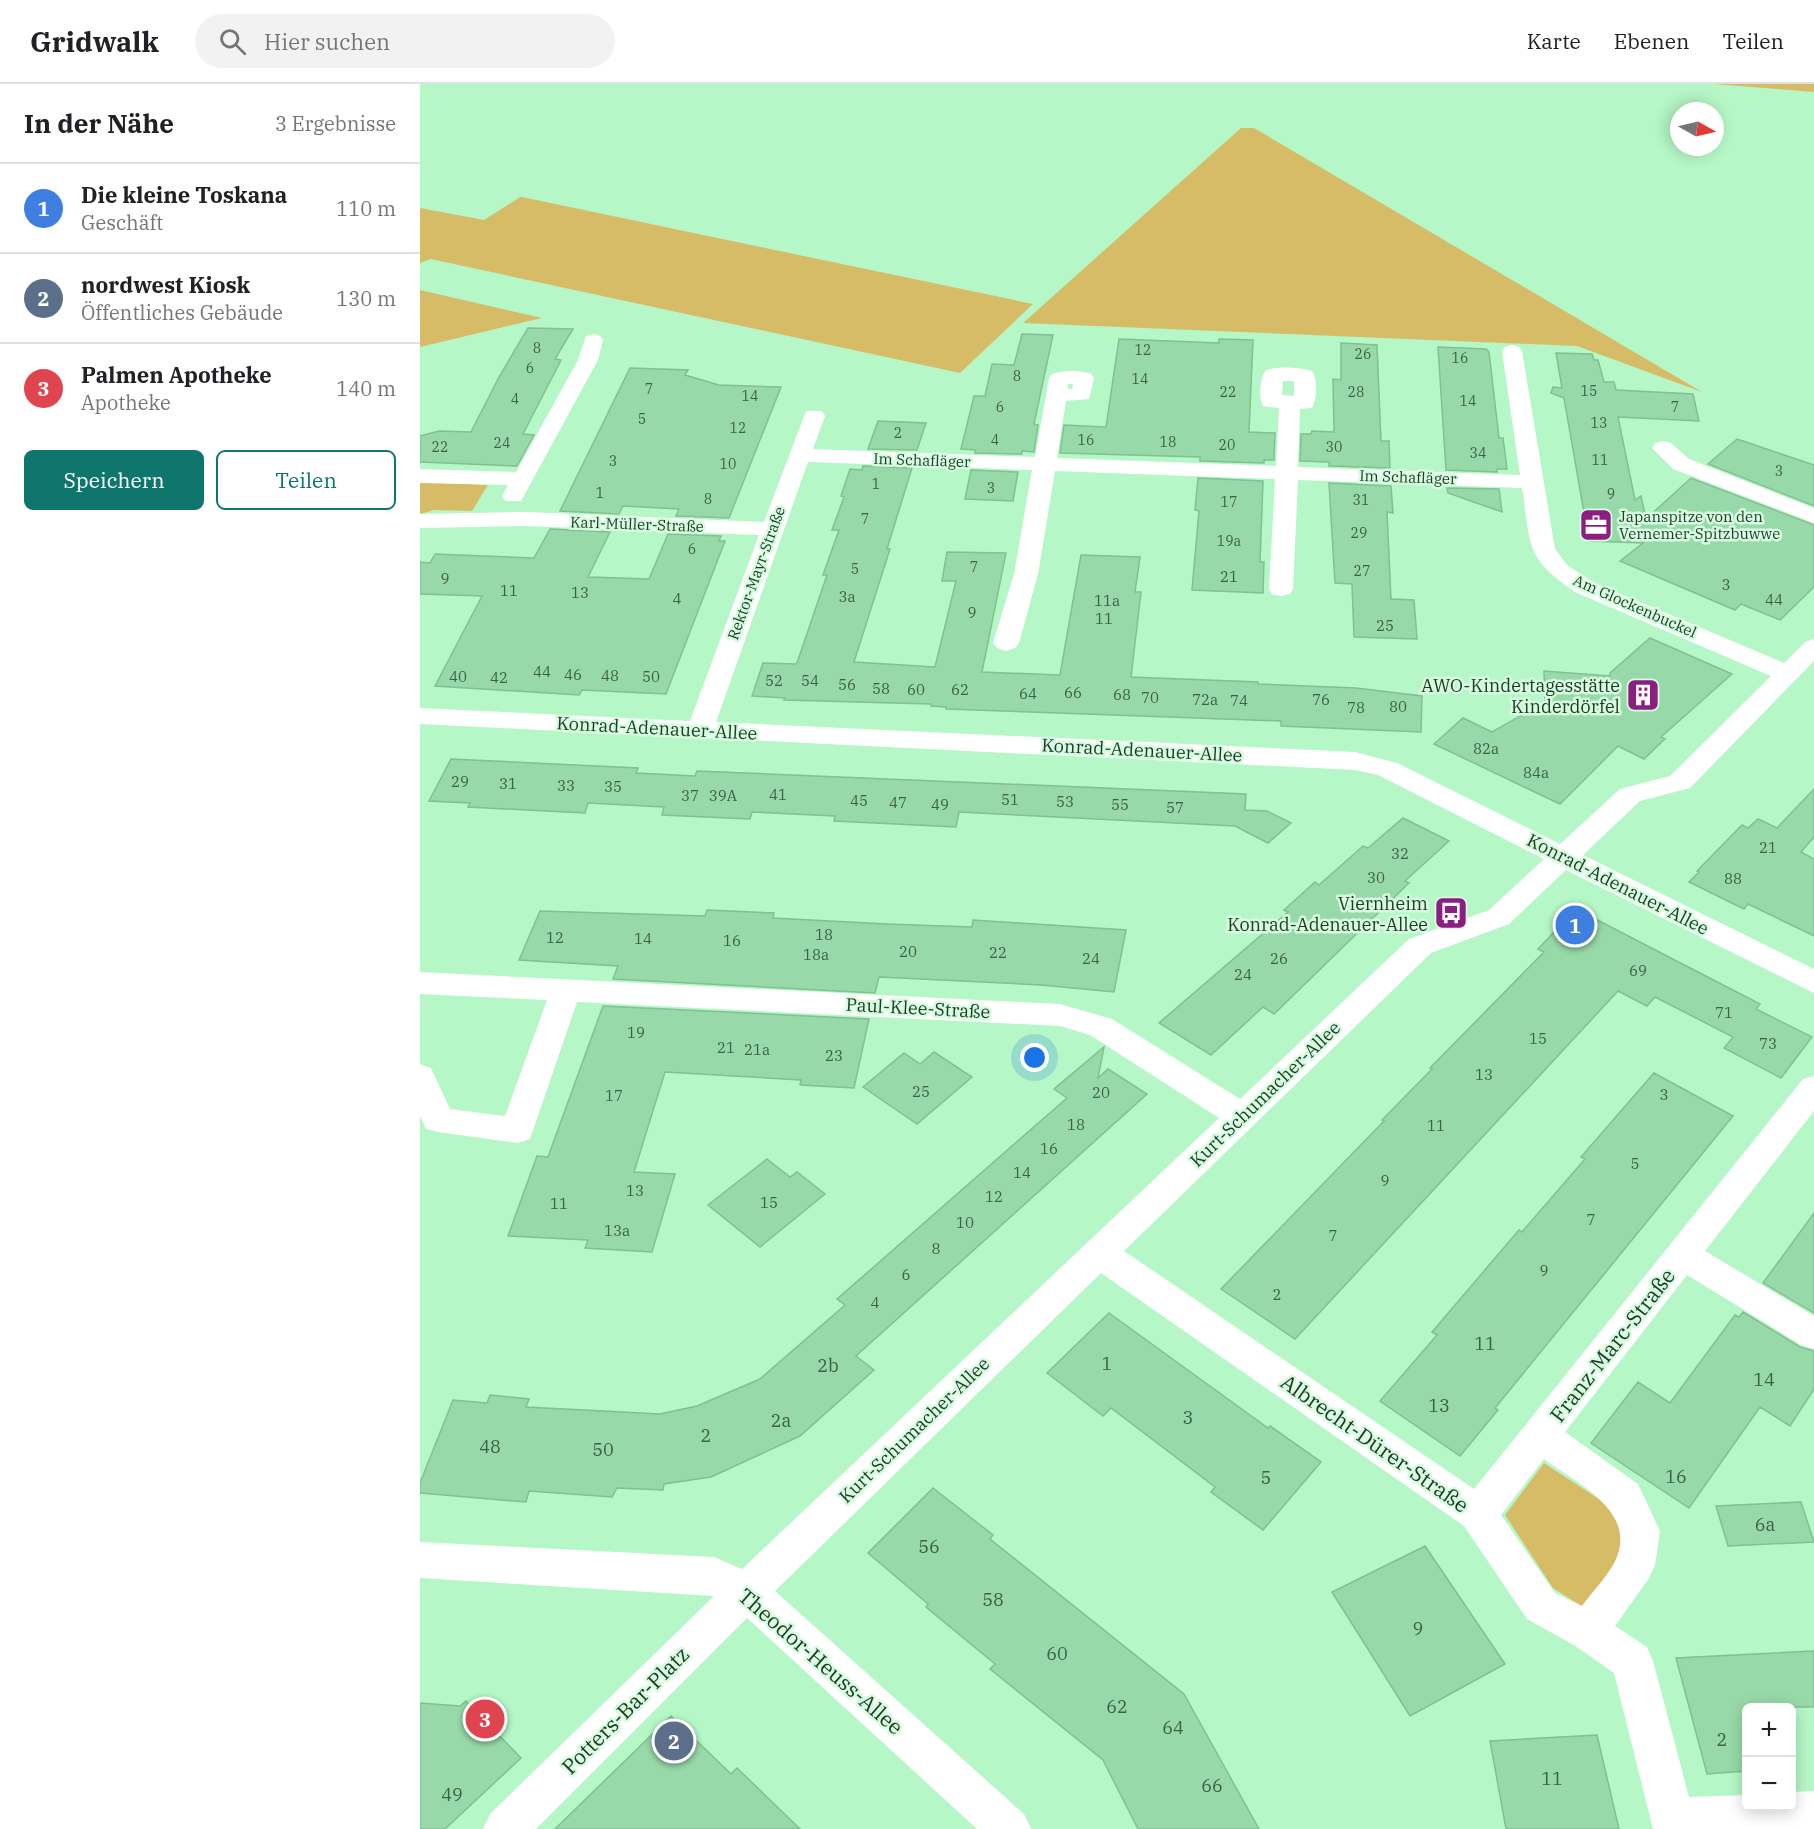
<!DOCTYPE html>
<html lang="de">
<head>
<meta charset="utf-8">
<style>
  body { margin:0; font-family:"IBM Plex Serif",serif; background:#f2f2f2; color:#202124 }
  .controls { position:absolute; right:18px; bottom:18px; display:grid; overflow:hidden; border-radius:9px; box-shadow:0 3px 15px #0003 }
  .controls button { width:54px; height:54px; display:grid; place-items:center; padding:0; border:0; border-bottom:2px solid #e0e0e0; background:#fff; color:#202124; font:30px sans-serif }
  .compass { position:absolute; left:1250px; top:18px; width:54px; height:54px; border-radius:50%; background:#fff; box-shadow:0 3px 15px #0003; rotate:98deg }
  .you { position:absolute; left:615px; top:974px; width:21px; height:21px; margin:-15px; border:4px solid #fff; border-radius:50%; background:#1a73e8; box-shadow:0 0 0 9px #1a73e833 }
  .badge { display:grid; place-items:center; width:39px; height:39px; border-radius:50%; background:#0f766e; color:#fff; font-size:20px; font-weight:700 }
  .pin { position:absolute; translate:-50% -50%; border:3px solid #fff; box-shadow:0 2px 6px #0006 }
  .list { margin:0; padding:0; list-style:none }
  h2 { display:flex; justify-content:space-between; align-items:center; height:78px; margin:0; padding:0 24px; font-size:26px }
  h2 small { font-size:20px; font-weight:400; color:#757577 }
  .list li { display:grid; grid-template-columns:39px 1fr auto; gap:18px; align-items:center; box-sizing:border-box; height:90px; padding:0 24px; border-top:2px solid #e0e0e0 }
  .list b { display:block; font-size:22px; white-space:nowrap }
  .list p { margin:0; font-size:20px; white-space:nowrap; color:#757577 }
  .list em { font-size:20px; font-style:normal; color:#757577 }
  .actions { display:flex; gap:12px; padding:18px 24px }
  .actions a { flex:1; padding:14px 0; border:2px solid #0f766e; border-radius:9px; text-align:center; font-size:21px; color:#0f766e }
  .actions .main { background:#0f766e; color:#fff }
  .icon { flex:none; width:33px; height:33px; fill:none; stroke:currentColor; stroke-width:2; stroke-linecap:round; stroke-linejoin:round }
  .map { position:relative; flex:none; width:1394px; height:1745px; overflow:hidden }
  header { display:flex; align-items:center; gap:36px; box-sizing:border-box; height:84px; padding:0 30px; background:#fff; border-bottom:2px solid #e0e0e0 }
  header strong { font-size:28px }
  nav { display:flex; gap:33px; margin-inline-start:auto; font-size:21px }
  .search { width:420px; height:54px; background:#f2f2f2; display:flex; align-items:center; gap:15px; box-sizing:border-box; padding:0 21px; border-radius:33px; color:#757577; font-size:22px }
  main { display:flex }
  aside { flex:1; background:#fff }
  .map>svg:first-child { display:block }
  .green { fill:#d7bc68 }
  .building { fill:#98d9a9; stroke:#80c091; stroke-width:1.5 }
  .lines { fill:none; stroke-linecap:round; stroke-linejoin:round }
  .minor { fill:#fff; fill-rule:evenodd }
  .labels { text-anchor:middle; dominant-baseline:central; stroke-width:5; stroke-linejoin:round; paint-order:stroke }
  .far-number-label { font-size:14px; fill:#3d6147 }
  .far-street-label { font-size:15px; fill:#1f3926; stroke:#d6fddf }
  .far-poi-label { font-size:15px; fill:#1f3926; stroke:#d6fddf; text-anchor:start }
  .number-label { font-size:15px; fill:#3d6147 }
  .poi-label { font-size:18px; fill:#1f3926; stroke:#d6fddf; text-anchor:end }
  .street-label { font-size:18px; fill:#1f3926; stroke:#d6fddf }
  .near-number-label { font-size:18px; fill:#3d6147 }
  .near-street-label { font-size:21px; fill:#1f3926; stroke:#d6fddf }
</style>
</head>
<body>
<header>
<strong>Gridwalk</strong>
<div class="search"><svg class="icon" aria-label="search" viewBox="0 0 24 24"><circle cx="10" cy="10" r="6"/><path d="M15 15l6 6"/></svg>Hier suchen</div>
<nav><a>Karte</a><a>Ebenen</a><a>Teilen</a></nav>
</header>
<main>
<aside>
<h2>In der Nähe<small>3 Ergebnisse</small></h2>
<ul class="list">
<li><span class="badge" style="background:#3f7fe0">1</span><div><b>Die kleine Toskana</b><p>Geschäft</p></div><em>110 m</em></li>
<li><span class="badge" style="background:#5c6f8a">2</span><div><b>nordwest Kiosk</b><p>Öffentliches Gebäude</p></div><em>130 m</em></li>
<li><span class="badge" style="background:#e0444e">3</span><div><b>Palmen Apotheke</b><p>Apotheke</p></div><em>140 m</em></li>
</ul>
<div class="actions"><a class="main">Speichern</a><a>Teilen</a></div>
</aside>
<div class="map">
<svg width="1394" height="1745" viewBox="0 0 1394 1745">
  <rect width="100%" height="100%" fill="#b5f7c6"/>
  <path class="green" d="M1294 0H1394V8Z
    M821 44H834L1282 308 1157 262 603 239Z
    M100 113H102L613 220 540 289 20 177 11 175 0 179V124L64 136Z
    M0 206 122 234 0 263Z
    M0 398 68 401 52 427 14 426 0 430Z
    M1124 1379 1194 1425 1207 1468 1169 1527 1133 1504 1085 1431Z"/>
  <path class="building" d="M108 244 153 245 135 275 141 276 103 350 114 351 97 382 0 378V352L19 347 51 348 79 293Z
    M602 250 633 251 614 340 618 341 614 368 602 367V370L555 369 556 366 541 365 554 312H565L572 280 594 281Z
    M699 255 799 259V255L833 256 829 348 855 349 854 376H844V379L780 377V373L640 369 644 341 686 343Z
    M921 259 957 261 961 357H969L970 384 909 382V378L880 377 881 350H891L892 347 914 348 913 295 921 296Z
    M1018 263 1066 265 1069 268 1079 354H1083L1087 385H1077V388L1026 386Z
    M1136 269 1172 270 1174 276H1178L1184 298H1194L1196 306 1273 310 1279 337 1198 333 1215 416 1221 412 1226 435 1271 394 1394 441V503L1360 536 1321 520 1315 526 1200 477 1223 459 1169 457 1144 314 1131 309 1133 303 1142 304Z
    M210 284 268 286 265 291 299 301 361 303 309 434 256 432 259 425 203 422 199 430 140 427Z
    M458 337 506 339 497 366 448 365Z
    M1317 355 1394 381V422L1288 380Z
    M443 382 492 384 467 465H470L434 578 515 583 536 497H522L527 468 586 469 562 588 640 591 661 471 720 473 715 508H721L711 593 838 598V600L936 604 1002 612 1001 648 861 642V637L526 625V623L511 622V620L364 616 365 614 332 612 343 579 376 580 378 576 407 491H403L419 446H412L424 413 421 412 430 385 442 386Z
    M551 386 598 388 593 417 545 415Z
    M778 394 843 397 840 478H844L843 509 772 506 779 427 775 426Z
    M909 399 971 402 973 429 967 428 971 515 994 516 997 555 934 553 932 500 915 499Z
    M1027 404 1079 405 1082 428 1028 409Z
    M130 445 190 448 168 493 229 495 248 450 301 452 299 457H305L246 610 162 606 159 611 15 602 62 512 0 510V478L10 479 15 470 114 474Z
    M1230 554 1312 590 1241 653 1245 655 1224 675 1198 662 1140 720 1014 660 1043 634 1072 648 1125 618 1124 587 1190 592V589Z
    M31 675 218 684 216 689 275 692 277 687 826 710 825 726 847 727 871 739 848 759 815 742 539 728 536 743 414 737 415 732 332 728 330 735 242 731 244 723 168 719 165 729 48 723 50 719 9 717Z
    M1394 705V753L1381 768 1394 775V852L1328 820 1324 825 1269 798 1279 788 1277 787 1322 741 1328 744 1338 735 1357 744Z
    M983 734 1029 757 985 797 989 799 854 930 843 923 791 971 739 939 868 828 864 826 895 798 899 801 943 762 948 764Z
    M1156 825 1340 920 1336 925 1392 953 1361 994 1304 964 1313 953 1235 913 1227 922 1198 907 875 1255 801 1205 964 1037 962 1036 1012 985 1010 984 1124 868 1118 865Z
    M287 826 354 829 353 834 467 840 552 843 553 836 706 846 694 908 621 901 459 893 455 909 193 895 198 882 99 876 120 827 285 832Z
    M183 922 449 935 434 1004 380 1001 381 996 245 988 214 1088 255 1090 232 1168 165 1164 168 1156 88 1152 117 1072 128 1073Z
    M684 963 678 994 688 985 727 1010 436 1272 454 1286 380 1352 291 1393 244 1400 243 1406 197 1404 192 1413 109 1407 106 1418 0 1409V1399L33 1316 67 1319 70 1311 109 1315 106 1323 240 1330 277 1322 340 1295 425 1221 417 1215 647 1014 634 1005Z
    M514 968 552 993 497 1040 443 1003 484 969 500 980Z
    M1234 989 1313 1032 1075 1324 1078 1326 1040 1372 960 1317 1017 1251 1012 1248 1099 1146 1102 1148 1165 1075 1161 1073Z
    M347 1075 370 1093 377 1088 405 1110 340 1163 288 1121Z
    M1394 1129V1229L1343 1199Z
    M1323 1228 1380 1263 1394 1267V1305L1370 1342 1340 1323 1269 1424 1171 1359 1218 1298 1250 1319 1315 1231 1319 1233Z
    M689 1229 848 1344 850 1342 901 1378 843 1446 791 1408 795 1403 691 1324 683 1332 627 1289Z
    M513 1404 573 1451 570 1455 764 1610 839 1745H718L683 1676 570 1585 575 1580 506 1523 508 1520 448 1469Z
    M1381 1418 1394 1458 1308 1462 1296 1422Z
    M1005 1462 1085 1580 990 1632 912 1508Z
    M1394 1567V1623H1326V1687L1287 1690 1256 1574Z
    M46 1617 101 1674 25 1745H0V1619L40 1622Z
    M251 1632 311 1690 317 1684 380 1745H135Z
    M1177 1651 1199 1745H1086L1070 1657Z"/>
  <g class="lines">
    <path class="minor" d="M173 250 180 252 183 256 178 276 101 417H85L82 412 88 401 0 399V385L96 388 158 276 166 252Z
      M1092 261 1099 263 1102 267 1135 465 1148 482 1175 499 1364 579 1385 558 1394 555V577L1270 704 1220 717 1163 771 1394 885V909L1146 786 1089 840 1011 869 704 1167 1054 1405 1383 995 1394 992V1027L1285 1167 1394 1232V1265L1381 1261 1267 1191 1145 1348 1218 1400 1240 1447 1235 1481 1229 1494 1195 1542 1227 1563 1233 1577 1269 1713 1326 1711V1722H1372V1708L1394 1707V1745H1233L1194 1589 1154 1561 1107 1535 1044 1442 681 1189 355 1507 604 1730 611 1745H557L327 1534 116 1745H63L70 1730 294 1512 0 1494V1458L294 1473 322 1485 799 1034 670 951 640 942 157 918 110 1055 98 1059 18 1048 6 1045 0 1032V980L11 984 30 1025 85 1032 127 916 0 910V888L640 920 692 935 820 1015 989 855 1069 826 1124 775 958 691 935 686 0 640V624L270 637 339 451 105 442 0 444V430L105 428 344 438 386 327H402L405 332 393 365 615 373 629 294 632 290C644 286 659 286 671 290L674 294 669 315 646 317 637 374 856 382 859 324 843 322C838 314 840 294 846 286 860 282 878 283 892 287 898 295 897 315 892 324L880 325 878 383 1100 391 1082 267 1085 263ZM863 297H874V312L862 311ZM648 300H653L652 305H648ZM388 378 612 386 594 490 573 559 577 564 586 567 595 564 599 559 618 490 635 387 855 395 849 505 852 510 861 512 870 510 873 505 878 396 1102 404C1111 462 1105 475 1157 509L1351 592 1250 692 1200 705 1140 760 977 679 935 668 296 638ZM1124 1375C1156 1399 1215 1425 1197 1473 1190 1490 1172 1508 1162 1522L1135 1509 1081 1431Z
      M1243 357 1251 359 1269 375 1394 424V439L1253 385 1232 364 1235 359Z"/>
  </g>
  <defs>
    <symbol id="office-square" viewBox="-11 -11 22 22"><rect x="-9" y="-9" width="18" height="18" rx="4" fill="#8c1e82" stroke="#d6fddf"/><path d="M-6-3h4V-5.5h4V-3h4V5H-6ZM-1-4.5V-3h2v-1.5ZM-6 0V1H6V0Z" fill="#fff"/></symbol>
    <symbol id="building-square" viewBox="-11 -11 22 22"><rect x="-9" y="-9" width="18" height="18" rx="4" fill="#8c1e82" stroke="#d6fddf"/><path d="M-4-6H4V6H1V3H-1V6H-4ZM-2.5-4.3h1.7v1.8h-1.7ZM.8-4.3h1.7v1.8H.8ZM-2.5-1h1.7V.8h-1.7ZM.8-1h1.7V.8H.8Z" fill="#fff"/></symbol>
    <symbol id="bus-square" viewBox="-11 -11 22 22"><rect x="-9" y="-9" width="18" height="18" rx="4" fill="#8c1e82" stroke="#d6fddf"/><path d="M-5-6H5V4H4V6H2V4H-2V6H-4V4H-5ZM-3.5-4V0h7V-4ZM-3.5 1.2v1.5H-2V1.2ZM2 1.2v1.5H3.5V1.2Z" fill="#fff"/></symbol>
  </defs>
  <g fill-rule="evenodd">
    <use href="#office-square" x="1157" y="422" width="38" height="38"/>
    <use href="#building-square" x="1204" y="592" width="38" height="38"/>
    <use href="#bus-square" x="1012" y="810" width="38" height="38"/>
  </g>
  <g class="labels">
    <g class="far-number-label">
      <text x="117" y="264">8</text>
      <text x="723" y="266">12</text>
      <text x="943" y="270">26</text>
      <text x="1040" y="274">16</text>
      <text x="110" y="284">6</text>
      <text x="597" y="292">8</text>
      <text x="720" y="295">14</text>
      <text x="229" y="305">7</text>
      <text x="1169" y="307">15</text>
      <text x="808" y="308">22</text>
      <text x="936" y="308">28</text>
      <text x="330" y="312">14</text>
      <text x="95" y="315">4</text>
      <text x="1048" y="317">14</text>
      <text x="580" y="323">6</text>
      <text x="1255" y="323">7</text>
      <text x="222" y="335">5</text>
      <text x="1179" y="339">13</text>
      <text x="318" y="344">12</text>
      <text x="478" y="349">2</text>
      <text x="575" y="356">4</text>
      <text x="666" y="356">16</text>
      <text x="748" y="358">18</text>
      <text x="82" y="359">24</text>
      <text x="807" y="361">20</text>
      <text x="20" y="363">22</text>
      <text x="914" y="363">30</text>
      <text x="1058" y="369">34</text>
      <text x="1180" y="376">11</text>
      <text x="193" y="377">3</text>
      <text x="308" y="380">10</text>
      <text x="1359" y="387">3</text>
      <text x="456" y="400">1</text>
      <text x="571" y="404">3</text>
      <text x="180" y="409">1</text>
      <text x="1191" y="410">9</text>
      <text x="288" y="415">8</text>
      <text x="941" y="416">31</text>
      <text x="809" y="418">17</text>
      <text x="445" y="435">7</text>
      <text x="939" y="449">29</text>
      <text x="809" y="457">19a</text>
      <text x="272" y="465">6</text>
      <text x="554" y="483">7</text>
      <text x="435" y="485">5</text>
      <text x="942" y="487">27</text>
    </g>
    <g class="far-street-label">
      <text transform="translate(502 376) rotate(2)">Im Schafläger</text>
      <text transform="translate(988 393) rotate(2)">Im Schafläger</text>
      <text transform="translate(217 440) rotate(2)">Karl-Müller-Straße</text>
      <text transform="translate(336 489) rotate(-70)">Rektor-Mayr-Straße</text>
      <text transform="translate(1215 522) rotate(24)">Am Glockenbuckel</text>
    </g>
    <g class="far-poi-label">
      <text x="1199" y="432">Japanspitze von den<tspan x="1199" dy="17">Vernemer-Spitzbuwwe</tspan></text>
    </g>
    <g class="number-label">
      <text x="809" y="492">21</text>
      <text x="25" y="494">9</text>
      <text x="1306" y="500">3</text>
      <text x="89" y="506">11</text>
      <text x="160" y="508">13</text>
      <text x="427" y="512">3a</text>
      <text x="257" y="514">4</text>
      <text x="1354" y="515">44</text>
      <text x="687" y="516">11a</text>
      <text x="552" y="528">9</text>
      <text x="684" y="534">11</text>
      <text x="965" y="541">25</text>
      <text x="122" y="587">44</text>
      <text x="153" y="590">46</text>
      <text x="190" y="591">48</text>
      <text x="38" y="592">40</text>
      <text x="231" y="592">50</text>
      <text x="79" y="593">42</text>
      <text x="354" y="596">52</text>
      <text x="390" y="596">54</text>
      <text x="427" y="600">56</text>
      <text x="461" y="604">58</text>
      <text x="496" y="605">60</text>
      <text x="540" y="605">62</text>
      <text x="653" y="608">66</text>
      <text x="608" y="609">64</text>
      <text x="702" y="610">68</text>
      <text x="730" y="613">70</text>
      <text x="785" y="615">72a</text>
      <text x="901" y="615">76</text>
      <text x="819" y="616">74</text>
      <text x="978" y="622">80</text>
      <text x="936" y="623">78</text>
      <text x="1066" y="664">82a</text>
      <text x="1116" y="688">84a</text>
      <text x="40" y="697">29</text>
      <text x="88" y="699">31</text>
      <text x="146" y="701">33</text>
      <text x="193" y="702">35</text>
      <text x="358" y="710">41</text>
      <text x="270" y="711">37</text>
      <text x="303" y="711">39A</text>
      <text x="590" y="715">51</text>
      <text x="439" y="716">45</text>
      <text x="645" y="717">53</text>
      <text x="478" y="718">47</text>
      <text x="520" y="720">49</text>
      <text x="700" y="720">55</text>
      <text x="755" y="723">57</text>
      <text x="1348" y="763">21</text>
      <text x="980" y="769">32</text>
      <text x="956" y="793">30</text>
      <text x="1313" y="794">88</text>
      <text x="404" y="850">18</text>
      <text x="135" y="853">12</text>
      <text x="223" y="854">14</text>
      <text x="312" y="856">16</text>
      <text x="488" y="867">20</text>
      <text x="578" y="868">22</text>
      <text x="396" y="870">18a</text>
      <text x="671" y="874">24</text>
      <text x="859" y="874">26</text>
      <text x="1218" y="886">69</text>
      <text x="823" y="890">24</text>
      <text x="1304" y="928">71</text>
      <text x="216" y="948">19</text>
      <text x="1118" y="954">15</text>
      <text x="1348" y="959">73</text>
      <text x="306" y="963">21</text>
      <text x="337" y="965">21a</text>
      <text x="414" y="971">23</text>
      <text x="1064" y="990">13</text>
      <text x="501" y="1007">25</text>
      <text x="681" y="1008">20</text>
      <text x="1244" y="1010">3</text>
      <text x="194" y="1011">17</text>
      <text x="656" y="1040">18</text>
      <text x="1016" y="1041">11</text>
      <text x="629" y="1064">16</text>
      <text x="1215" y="1079">5</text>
      <text x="602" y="1088">14</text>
      <text x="965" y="1096">9</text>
      <text x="215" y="1106">13</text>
      <text x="574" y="1112">12</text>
      <text x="349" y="1118">15</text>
      <text x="139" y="1119">11</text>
      <text x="1171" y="1135">7</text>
      <text x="545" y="1138">10</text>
      <text x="197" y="1146">13a</text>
      <text x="913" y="1151">7</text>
      <text x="516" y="1164">8</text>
      <text x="1124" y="1186">9</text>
      <text x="486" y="1190">6</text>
      <text x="857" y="1210">2</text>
      <text x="455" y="1218">4</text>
    </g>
    <g class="poi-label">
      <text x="1200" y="601">AWO-Kindertagesstätte<tspan x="1200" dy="21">Kinderdörfel</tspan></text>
      <text x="1008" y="819">Viernheim<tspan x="1008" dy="21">Konrad-Adenauer-Allee</tspan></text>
    </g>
    <g class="street-label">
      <text transform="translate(237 644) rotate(3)">Konrad-Adenauer-Allee</text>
      <text transform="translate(722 666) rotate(3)">Konrad-Adenauer-Allee</text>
      <text transform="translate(1198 800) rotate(27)">Konrad-Adenauer-Allee</text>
      <text transform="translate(498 924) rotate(3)">Paul-Klee-Straße</text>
      <text transform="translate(845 1010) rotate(-44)">Kurt-Schumacher-Allee</text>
      <text transform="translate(494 1346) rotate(-44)">Kurt-Schumacher-Allee</text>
    </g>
    <g class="near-number-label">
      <text x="1065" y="1259">11</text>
      <text x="687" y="1279">1</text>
      <text x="408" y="1281">2b</text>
      <text x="1344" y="1295">14</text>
      <text x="1019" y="1321">13</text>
      <text x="768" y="1333">3</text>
      <text x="361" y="1336">2a</text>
      <text x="286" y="1351">2</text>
      <text x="70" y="1362">48</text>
      <text x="183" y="1365">50</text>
      <text x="1256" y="1392">16</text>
      <text x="846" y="1393">5</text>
      <text x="1345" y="1440">6a</text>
      <text x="509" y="1462">56</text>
      <text x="573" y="1515">58</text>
      <text x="998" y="1544">9</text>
      <text x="637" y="1569">60</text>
      <text x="697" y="1622">62</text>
      <text x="753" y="1643">64</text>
      <text x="1302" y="1655">2</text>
      <text x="1132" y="1694">11</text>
      <text x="792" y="1701">66</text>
      <text x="32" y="1710">49</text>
    </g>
    <g class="near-street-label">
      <text transform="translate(1192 1261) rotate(-52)">Franz-Marc-Straße</text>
      <text transform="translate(955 1359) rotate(35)">Albrecht-Dürer-Straße</text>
      <text transform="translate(401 1577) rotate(41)">Theodor-Heuss-Allee</text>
      <text transform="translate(205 1626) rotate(-45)">Potters-Bar-Platz</text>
    </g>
  </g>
</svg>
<div class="controls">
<button>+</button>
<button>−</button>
</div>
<svg class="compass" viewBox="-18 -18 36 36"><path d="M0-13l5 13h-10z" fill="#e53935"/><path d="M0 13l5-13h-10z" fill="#757577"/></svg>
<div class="you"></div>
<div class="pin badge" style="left:1155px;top:841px;background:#3f7fe0">1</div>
<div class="pin badge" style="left:254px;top:1657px;background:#5c6f8a">2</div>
<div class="pin badge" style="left:65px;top:1635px;background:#e0444e">3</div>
</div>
</main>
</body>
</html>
